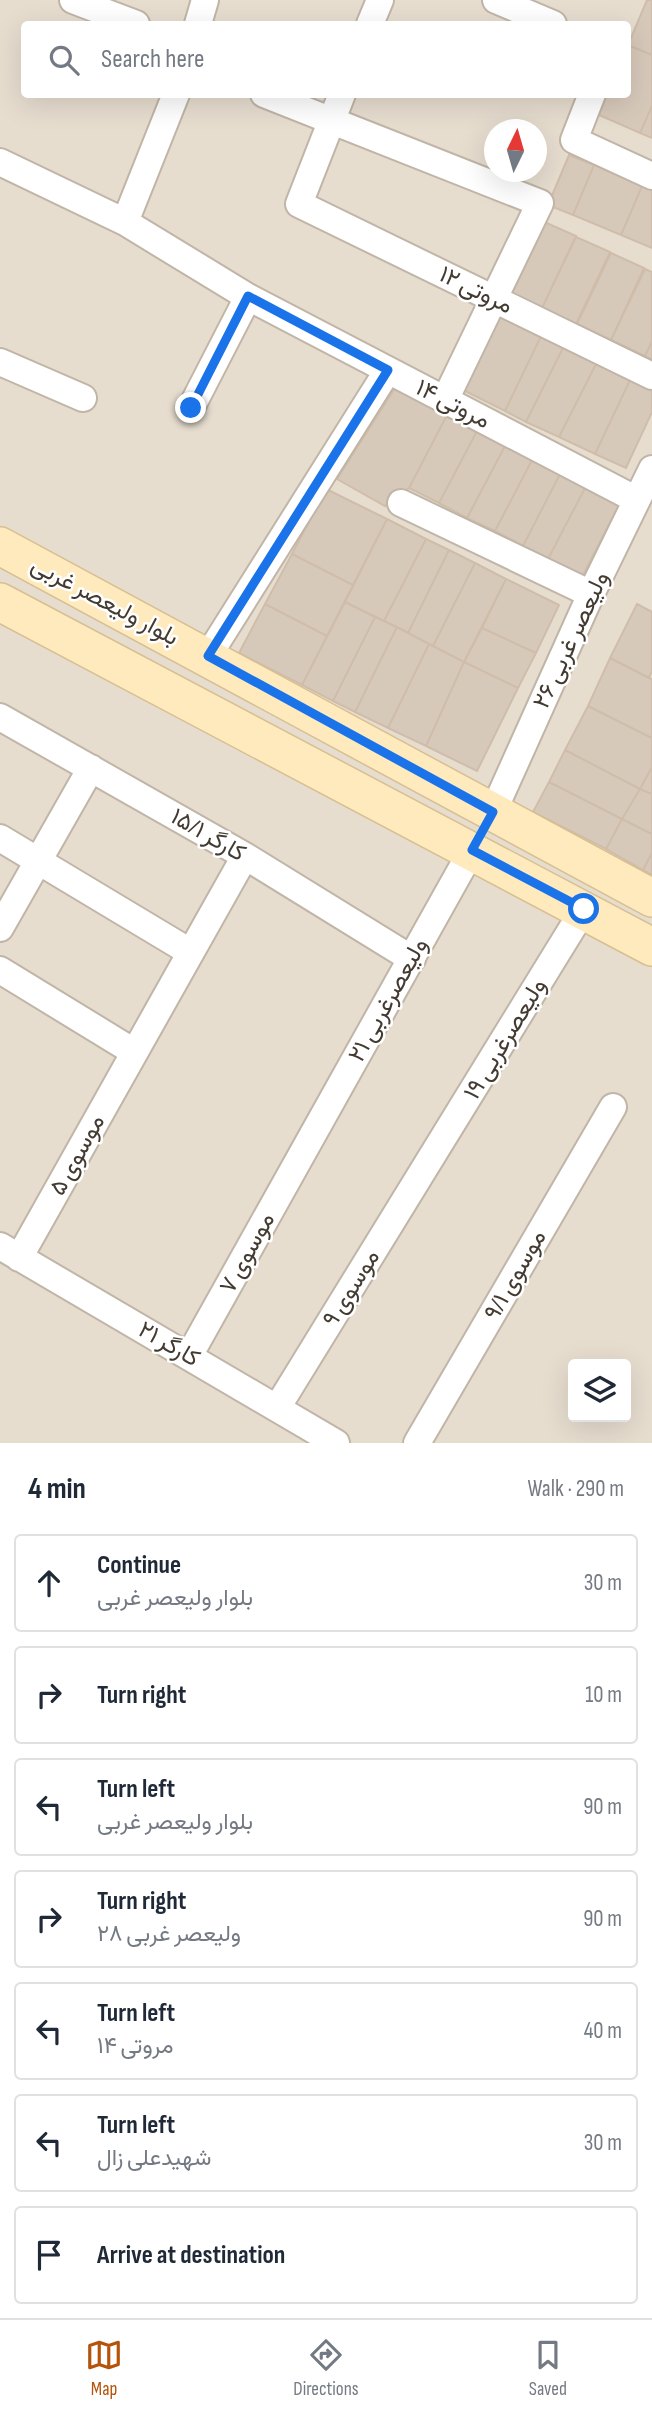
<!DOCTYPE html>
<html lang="en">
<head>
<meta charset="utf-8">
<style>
  body { margin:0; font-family:"Sofia Sans Condensed",Vazirmatn,sans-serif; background:#f2f2f3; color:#1f2937 }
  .controls { position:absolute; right:21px; bottom:21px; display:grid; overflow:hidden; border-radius:7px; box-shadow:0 7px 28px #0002 }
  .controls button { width:63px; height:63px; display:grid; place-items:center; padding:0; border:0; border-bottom:2px solid #e0e1e3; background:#fff; color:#1f2937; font:35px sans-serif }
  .compass { position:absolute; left:484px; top:119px; width:63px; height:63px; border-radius:50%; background:#fff; box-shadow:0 7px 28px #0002; rotate:5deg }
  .stop { position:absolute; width:21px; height:21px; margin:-16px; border:5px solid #1a73e8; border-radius:50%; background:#fff }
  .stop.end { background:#1a73e8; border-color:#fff; box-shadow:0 2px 7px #0008 }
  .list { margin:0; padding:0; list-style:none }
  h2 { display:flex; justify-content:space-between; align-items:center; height:91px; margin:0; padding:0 28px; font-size:30px }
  h2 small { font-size:23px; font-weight:400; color:#747a83 }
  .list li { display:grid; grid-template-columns:46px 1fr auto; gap:21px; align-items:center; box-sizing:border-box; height:98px; margin:0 14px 14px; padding:0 14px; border:2px solid #e0e1e3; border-radius:7px }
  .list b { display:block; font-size:26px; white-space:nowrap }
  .list p { margin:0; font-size:23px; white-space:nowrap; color:#747a83 }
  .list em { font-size:23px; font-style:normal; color:#747a83 }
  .icon { flex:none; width:38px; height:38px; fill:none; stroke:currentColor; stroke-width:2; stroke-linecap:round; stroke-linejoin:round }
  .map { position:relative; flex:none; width:652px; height:1443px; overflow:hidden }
  .search { position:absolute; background:#fff; box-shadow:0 7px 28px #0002; left:21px; right:21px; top:21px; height:77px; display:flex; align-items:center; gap:18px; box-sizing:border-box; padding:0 24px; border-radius:7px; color:#747a83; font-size:26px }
  .sheet { height:875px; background:#fff }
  nav { display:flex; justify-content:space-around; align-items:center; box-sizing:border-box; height:98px; border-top:2px solid #e0e1e3; background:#fff; font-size:19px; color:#747a83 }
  nav a { display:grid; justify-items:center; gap:4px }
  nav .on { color:#b45309 }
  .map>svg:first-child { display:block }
  .residential { fill:#e6ddcf; fill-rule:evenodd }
  .building { fill:#d7c9ba; stroke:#cfbdaa; stroke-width:2 }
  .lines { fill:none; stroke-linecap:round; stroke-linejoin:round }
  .street-casing { stroke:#c0b5a7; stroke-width:30 }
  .secondary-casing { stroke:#d7bf91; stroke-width:40 }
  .street { stroke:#fff; stroke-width:26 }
  .secondary { stroke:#ffeabe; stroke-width:37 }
  .route { stroke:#1a73e8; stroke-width:9 }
  .labels { text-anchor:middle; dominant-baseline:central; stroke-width:5; stroke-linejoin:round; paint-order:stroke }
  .street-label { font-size:24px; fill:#433b32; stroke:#fff }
</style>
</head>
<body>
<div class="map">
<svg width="652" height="1443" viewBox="0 0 652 1443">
  <rect width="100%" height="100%" fill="#f2ece2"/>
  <path class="residential" d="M0 0H652V1443H0ZM24 24H628V94H24ZM494 130H536V172H494ZM573 1364H626V1417H573Z"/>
  <path class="building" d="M647 0H652V55L628 45Z
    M628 45 652 55V106L640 133 599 115 607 94H628Z
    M652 106V138L640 133Z
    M569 155 594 165 573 215 548 205Z
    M594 165 642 186 621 235 573 215Z
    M642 186 652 190V248L621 235Z
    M542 221 576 236 542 308 508 292Z
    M576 237 610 252 576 324 542 308Z
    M611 253 644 268 611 340 577 324Z
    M645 269 652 272V341L645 356 611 340Z
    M500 314 542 334 505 411 463 390Z
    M542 334 564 346 526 422 505 411Z
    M652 342V359L645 356Z
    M564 346 597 362 559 437 526 422Z
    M597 362 631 378 595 454 559 437Z
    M631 378 652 388V412L626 468 595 454Z
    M397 385 447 415 409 488 385 506 337 479Z
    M447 415 477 431 439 503 409 488Z
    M477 431 505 446 467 518 439 503Z
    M505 446 532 460 495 531 467 518Z
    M532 460 560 474 523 546 495 531Z
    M560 474 585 488 548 559 523 546Z
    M585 488 619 505 582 577 548 559Z
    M326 489 387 519 353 585 292 554Z
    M387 519 426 539 384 621 345 602Z
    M426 539 449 550 408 633 384 621Z
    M449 550 475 563 433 646 408 633Z
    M292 554 353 585 327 636 265 604Z
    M475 563 506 579 464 662 433 646Z
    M506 579 559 605 536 653 482 628Z
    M345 602 375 617 333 701 302 685Z
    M265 604 327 636 302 685 239 653Z
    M637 604 652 612V671L649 678 610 658Z
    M375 617 397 627 355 712 333 701Z
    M397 627 429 644 388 728 355 712Z
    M482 628 536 653 518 688 464 662Z
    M429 644 464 662 426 746 388 728Z
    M610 658 652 679V738L588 706Z
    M464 662 518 688 477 771 426 746Z
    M588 706 652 738V767L640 789 565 750Z
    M565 750 640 789 622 819 549 782Z
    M652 767V794L640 789Z
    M549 782 622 819 606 849 533 812Z
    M640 789 652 794V834L622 819Z
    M622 819 652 834V853L643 870 606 849Z
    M652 853V875L643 870Z"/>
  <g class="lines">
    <defs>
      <path id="street" d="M73 0 136 24
        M496 0 553 24
        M198 24 205 0
        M370 24 380 0
        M264 94 540 203 445 400
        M342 94 299 204 652 376
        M592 94 574 140 652 176
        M0 162 125 222 248 297 637 500
        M125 222 176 94
        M0 362 83 398
        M191 408 248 297
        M401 503 591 594
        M208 656 388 370
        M0 717 245 856 412 959
        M493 812 591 594 652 469
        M0 838 190 952
        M0 928 91 768
        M0 970 134 1052
        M0 1246 336 1443
        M19 1258 245 856
        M189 1356 472 850
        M277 1408 584 909
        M417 1443 613 1107"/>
      <path id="secondary" d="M0 546 652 898
        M0 602 652 947"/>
    </defs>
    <use href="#street" class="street-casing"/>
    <use href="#secondary" class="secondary-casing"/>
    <use href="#street" class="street"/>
    <use href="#secondary" class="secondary"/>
  </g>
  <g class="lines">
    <path class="route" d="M191 408 248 296 388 370 208 656 493 812 472 850 584 909"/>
  </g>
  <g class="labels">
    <g class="street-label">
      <text transform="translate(476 290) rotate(26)">مروتی ۱۲</text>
      <text transform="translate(453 404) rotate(27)">مروتی ۱۴</text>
      <text transform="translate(105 601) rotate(28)">بلوار ولیعصر غربی</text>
      <text transform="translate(571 640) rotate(-65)">ولیعصر غربی ۲۶</text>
      <text transform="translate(208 835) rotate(30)">کارگر ۱۵/۱</text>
      <text transform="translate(388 1000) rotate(-61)">ولیعصرغربی ۲۱</text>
      <text transform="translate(505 1039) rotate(-59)">ولیعصرغربی ۱۹</text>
      <text transform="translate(77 1155) rotate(-61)">موسوی ۵</text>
      <text transform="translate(247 1253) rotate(-61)">موسوی ۷</text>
      <text transform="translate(515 1275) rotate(-60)">موسوی ۹/۱</text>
      <text transform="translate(351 1288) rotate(-58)">موسوی ۹</text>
      <text transform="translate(169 1344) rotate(30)">کارگر ۲۱</text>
    </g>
  </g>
</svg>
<div class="controls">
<button><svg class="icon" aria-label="layers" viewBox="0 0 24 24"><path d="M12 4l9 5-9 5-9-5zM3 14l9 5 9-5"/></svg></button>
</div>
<svg class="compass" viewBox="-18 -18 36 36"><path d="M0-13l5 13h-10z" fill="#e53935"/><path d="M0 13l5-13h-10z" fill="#747a83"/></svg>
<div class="stop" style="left:584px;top:909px"></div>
<div class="stop end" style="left:191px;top:408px"></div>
<div class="search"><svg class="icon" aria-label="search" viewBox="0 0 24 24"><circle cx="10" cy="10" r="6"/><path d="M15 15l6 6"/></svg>Search here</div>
</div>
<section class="sheet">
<h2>4 min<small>Walk · 290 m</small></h2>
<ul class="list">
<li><svg class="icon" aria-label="ahead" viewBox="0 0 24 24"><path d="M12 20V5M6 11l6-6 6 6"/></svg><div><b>Continue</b><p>بلوار ولیعصر غربی</p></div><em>30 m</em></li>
<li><svg class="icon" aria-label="right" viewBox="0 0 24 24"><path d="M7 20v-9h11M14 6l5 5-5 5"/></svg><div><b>Turn right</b></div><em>10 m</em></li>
<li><svg class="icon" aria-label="left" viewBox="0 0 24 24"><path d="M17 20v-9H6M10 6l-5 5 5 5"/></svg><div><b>Turn left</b><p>بلوار ولیعصر غربی</p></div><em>90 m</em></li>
<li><svg class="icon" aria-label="right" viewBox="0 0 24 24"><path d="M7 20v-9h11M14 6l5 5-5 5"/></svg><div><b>Turn right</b><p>ولیعصر غربی ۲۸</p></div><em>90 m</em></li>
<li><svg class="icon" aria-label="left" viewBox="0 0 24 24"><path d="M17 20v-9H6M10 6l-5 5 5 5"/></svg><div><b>Turn left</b><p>مروتی ۱۴</p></div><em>40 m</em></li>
<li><svg class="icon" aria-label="left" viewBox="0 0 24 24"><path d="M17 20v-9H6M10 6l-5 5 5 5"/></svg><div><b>Turn left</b><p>شهیدعلی زال</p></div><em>30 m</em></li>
<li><svg class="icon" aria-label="arrive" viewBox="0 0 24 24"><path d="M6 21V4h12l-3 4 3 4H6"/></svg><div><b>Arrive at destination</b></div></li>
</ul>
</section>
<nav>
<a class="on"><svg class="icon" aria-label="map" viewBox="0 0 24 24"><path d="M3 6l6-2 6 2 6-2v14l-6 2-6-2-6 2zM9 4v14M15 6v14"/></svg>Map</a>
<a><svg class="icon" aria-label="directions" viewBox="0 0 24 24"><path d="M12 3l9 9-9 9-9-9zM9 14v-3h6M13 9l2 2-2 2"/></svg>Directions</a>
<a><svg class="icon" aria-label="saved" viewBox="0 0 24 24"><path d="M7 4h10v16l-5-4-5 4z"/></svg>Saved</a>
</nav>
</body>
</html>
